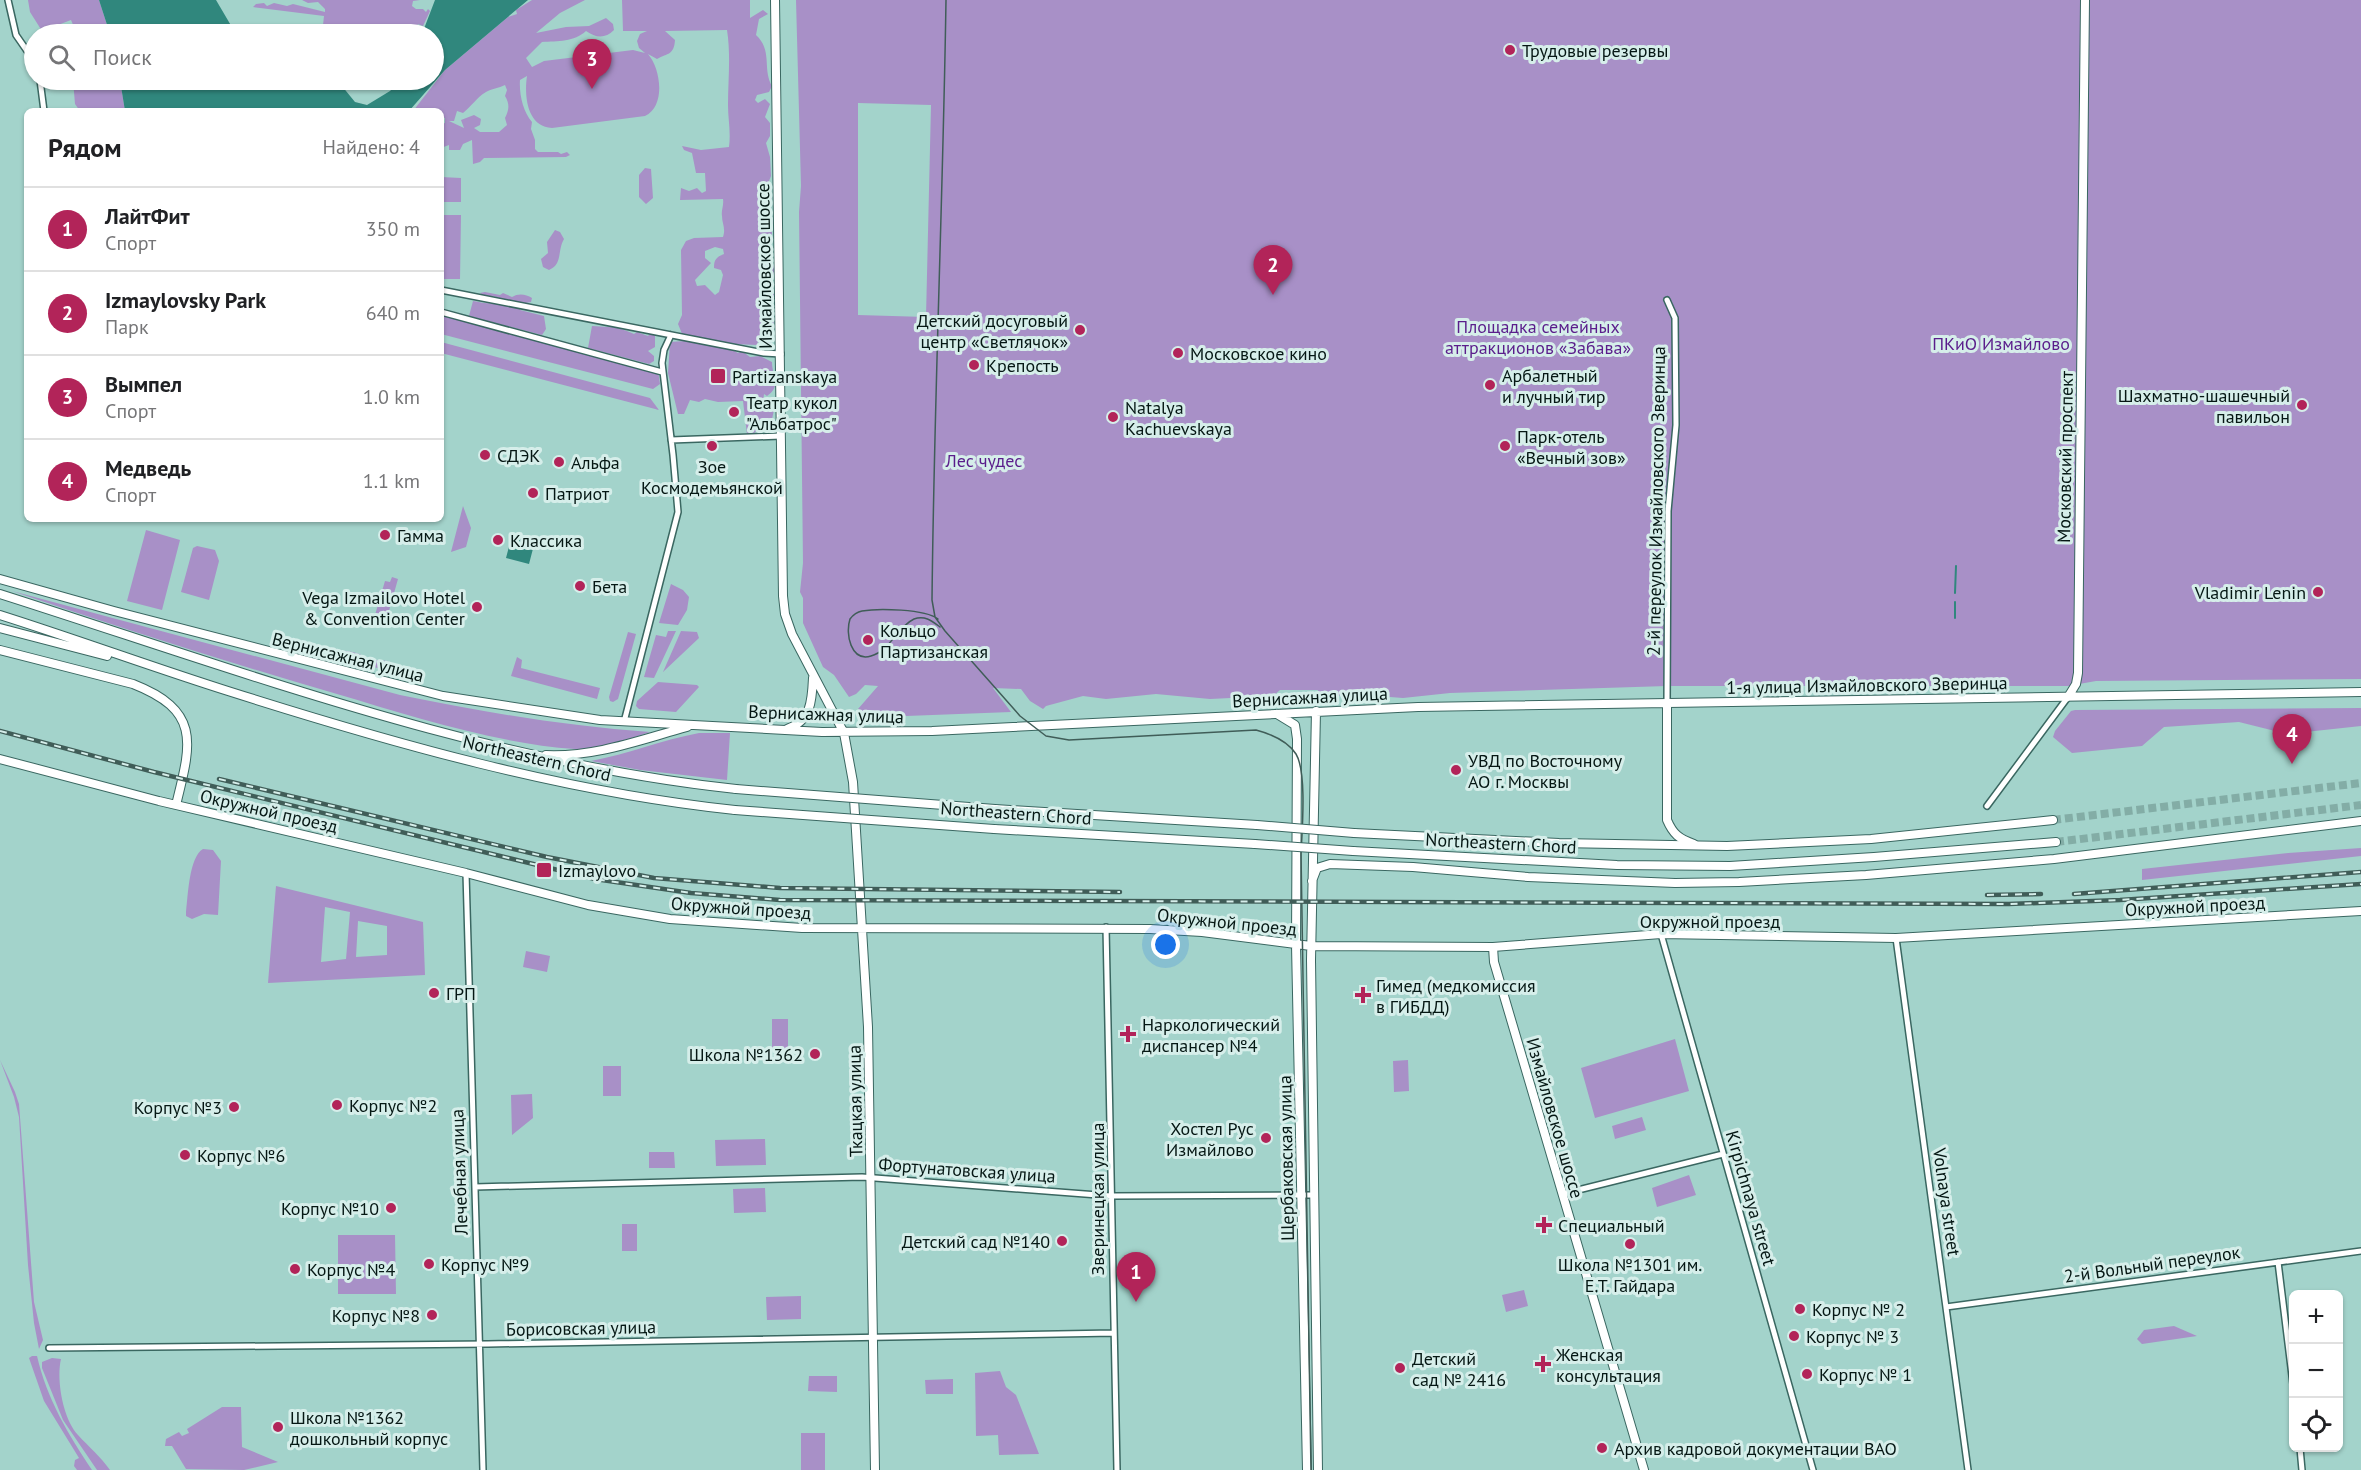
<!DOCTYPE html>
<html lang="ru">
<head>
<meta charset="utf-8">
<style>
  body { margin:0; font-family:"PT Sans",sans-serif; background:#f6f6f6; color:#202124 }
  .controls { position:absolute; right:18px; bottom:18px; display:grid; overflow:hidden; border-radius:9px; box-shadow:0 2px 4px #0004 }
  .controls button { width:54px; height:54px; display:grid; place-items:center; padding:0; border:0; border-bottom:2px solid #e0e0e0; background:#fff; color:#202124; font:30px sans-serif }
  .you { position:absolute; left:1166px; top:945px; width:21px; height:21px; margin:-15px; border:4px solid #fff; border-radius:50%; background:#1a73e8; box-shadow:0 0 0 9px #1a73e833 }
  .badge { display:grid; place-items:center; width:39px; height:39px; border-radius:50%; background:#b22459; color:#fff; font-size:20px; font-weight:700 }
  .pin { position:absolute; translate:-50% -50px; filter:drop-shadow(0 2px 3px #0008) }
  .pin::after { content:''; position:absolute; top:32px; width:21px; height:18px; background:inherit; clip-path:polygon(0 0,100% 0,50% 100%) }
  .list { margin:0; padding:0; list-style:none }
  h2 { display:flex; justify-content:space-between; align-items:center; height:78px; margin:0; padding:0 24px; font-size:26px }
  h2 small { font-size:20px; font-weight:400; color:#757577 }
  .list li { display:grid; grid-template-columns:39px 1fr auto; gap:18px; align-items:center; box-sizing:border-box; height:84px; padding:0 24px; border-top:2px solid #e0e0e0 }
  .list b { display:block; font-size:22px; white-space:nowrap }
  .list p { margin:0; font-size:20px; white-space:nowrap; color:#757577 }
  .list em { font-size:20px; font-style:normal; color:#757577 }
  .icon { flex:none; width:33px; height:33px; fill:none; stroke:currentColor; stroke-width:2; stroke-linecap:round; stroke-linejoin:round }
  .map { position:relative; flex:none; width:2361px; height:1470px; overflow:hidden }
  .search { position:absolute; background:#fff; box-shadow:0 2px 4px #0004; left:24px; top:24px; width:420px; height:66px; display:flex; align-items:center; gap:15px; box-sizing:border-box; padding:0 21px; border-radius:33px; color:#757577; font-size:22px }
  .panel { position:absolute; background:#fff; box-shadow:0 2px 4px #0004; left:24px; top:108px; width:420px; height:414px; border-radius:9px }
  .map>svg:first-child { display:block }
  .green { fill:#a890c7; fill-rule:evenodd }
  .water { fill:#30877d }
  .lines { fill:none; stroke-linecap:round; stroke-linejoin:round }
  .stream { stroke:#30877d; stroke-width:2 }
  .primary-tunnel { stroke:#83ada6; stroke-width:8; stroke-dasharray:8 4; stroke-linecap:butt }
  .street-casing { stroke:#3a6761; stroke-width:8 }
  .secondary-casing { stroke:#3a6761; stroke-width:10 }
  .primary-casing { stroke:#3a6761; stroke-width:10 }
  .street { stroke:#fff; stroke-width:5 }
  .secondary { stroke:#fff; stroke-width:8 }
  .primary { stroke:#fff; stroke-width:8 }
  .tram { stroke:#405d58; stroke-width:1.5 }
  .rail-casing { stroke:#405d58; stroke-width:4.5 }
  .rail { stroke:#d6eeea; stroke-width:2; stroke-dasharray:7; stroke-linecap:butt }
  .primary-bridge-casing { stroke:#3a6761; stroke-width:10; stroke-linecap:butt }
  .primary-bridge { stroke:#fff; stroke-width:8 }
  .poi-dot { fill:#b22459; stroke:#d6eeea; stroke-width:2 }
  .labels { text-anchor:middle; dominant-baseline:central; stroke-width:6; stroke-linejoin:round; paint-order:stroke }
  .poi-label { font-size:18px; fill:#051714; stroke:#d6eeea; text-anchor:start }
  .street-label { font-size:18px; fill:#051714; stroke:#d6eeea }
  .park-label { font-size:18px; fill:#5a1d8b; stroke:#d6eeea }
</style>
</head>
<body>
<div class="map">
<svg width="2361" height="1470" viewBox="0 0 2361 1470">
  <rect width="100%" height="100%" fill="#a3d3cb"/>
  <path class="green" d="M28 0H99L110 34H77L71 20 42 31 30 12Z
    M302 0H420L413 1 412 6 416 9H423L426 12 428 9 430 11 423 26 418 24 417 27 422 30 421 34H322L324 16 253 7 256 4 264 3 267 6 274 3 287 6 293 4 325 12V9L318 2 308 3Z
    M532 0H585L560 13 536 33 566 27 589 26 606 18 613 24 614 30C605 39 596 38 586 31 574 42 558 41 542 42L526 58 532 67 544 61 633 50 645 53 639 48 637 41 640 34 647 31H623L622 0H750V18L763 10 768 14 759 19 756 35C773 51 762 68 772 86L769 92 757 95 755 100 758 103 765 99 770 104 765 117 770 123V136L766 143 770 157 771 176 769 181 772 197 770 206 773 224 768 226 769 230 772 232 770 260 774 266V274L770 279 772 293 776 295 773 303 769 305 762 302V314L768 310C779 320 770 331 772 342L766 345V333L762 329 757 345 733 344 727 347 738 353 742 351 750 357 760 356 772 362C772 376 782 386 767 396L764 394 763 402 767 409 774 410 772 419 773 424 770 428 767 426 762 430 759 428 752 435 747 434 743 401 718 402 705 399 699 402 690 400 684 414H678L668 373 670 342 685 341 678 324 682 315 681 250 686 241 694 238 723 237C726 228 722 224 722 216 721 210 724 206 723 199L680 200 681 188 689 191 697 188 702 193 706 191 705 173H696L692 153 684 150 682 146 701 150 729 147C731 132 728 119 728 105 728 80 731 55 727 30L665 31 675 40C674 55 668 53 657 59L648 54C661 69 666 106 645 116L552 128C527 127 524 96 527 76L520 80C519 94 523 112 532 122L531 129 535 140V149L538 152H558L561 154 567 152 570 155 566 157 484 158 480 162 473 164 472 140 463 144 460 150H449V145L441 148V124L445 123V118L441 117V111H413L445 70 508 17 517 14 516 10ZM505 85 507 90 505 96C510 104 509 110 505 118L507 125 499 132H480L474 128 480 125 481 119 474 115 461 120 464 128 449 121H454L457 111 463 113C472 106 476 98 486 92 491 89 499 88 505 85ZM715 247 723 249 724 254C716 257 714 260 714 268L721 270 723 275 719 292 715 295 705 285 697 286 695 280 711 263 705 258V251Z
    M796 0H2361V679L2096 681 2068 686H1667L1450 693 1403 698 1364 695 1318 696V690H1280L1273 696 1210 699 1156 694 1106 699 1083 696 1046 706 1043 709 1030 701 1021 689 993 688 1011 712 880 717 870 715 858 709 878 686 865 685 856 694 849 697 834 675 823 667 803 623V598L800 592 803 563 799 212 801 186ZM858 103 931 105 926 317 858 315Z
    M73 80H120L125 111H80L75 104Z
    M645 168 651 169 653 198 646 204 639 197V175Z
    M441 177 461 178V202H441Z
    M441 215H461L460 279H441Z
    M555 230 560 232 564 239C557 251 563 264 549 270L543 267 541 259 548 253 547 242Z
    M485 292 500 295 503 293 512 297C518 293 526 294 532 298L531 302 520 304V310L544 316 546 329 542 335 469 316 473 301C484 303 496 306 506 300L493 296H484L480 293Z
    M441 312 658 371 660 384 653 389 441 334Z
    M592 326C603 327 614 326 624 330 628 331 631 333 634 334L637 332 648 336 650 334 655 335V347L648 351 654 356V361L649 364 588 348Z
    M441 342 650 398 659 410 441 353Z
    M463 506 471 528 466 547 451 552Z
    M146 530 180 540 162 610 127 601Z
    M197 546 215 550 219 561 209 600 181 592 193 548Z
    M392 577 398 579 385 625 380 627 372 625 385 581 390 582Z
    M671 584 683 590 689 597 687 610 678 625 659 623Z
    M12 591 400 695C483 712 565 726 650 732 627 739 601 750 575 749 498 744 411 716 337 694 227 662 120 628 12 591Z
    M668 631H676L654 678 644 677 656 635 666 637Z
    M681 631 697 632 699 638 663 672Z
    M628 632 636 634 618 699 613 702 610 701 609 697Z
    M310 644C315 645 319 648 324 649 337 651 357 649 367 659L388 661 391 664V668L396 667 398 669 396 673 392 672 309 649Z
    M517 657 522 660 521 668 600 688 597 699 511 676Z
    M658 682 697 685 699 687 676 712 639 709 636 706 637 701Z
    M2361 708V726L2287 734 2239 722 2164 727 2142 746 2072 753 2053 737 2055 731 2071 711 2075 710Z
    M699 733H730L727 780 640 770 591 761C628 754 662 740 699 733Z
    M2361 848V856L2142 880V869L2288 853Z
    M203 849 213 850 221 861 218 915 204 914 192 919 186 916V912C188 896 189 857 203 849Z
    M276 886 423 922 425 975 268 983ZM325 907 350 912 346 959 321 962ZM358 921 387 926V955L356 957Z
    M526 951 550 956 547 972 523 967Z
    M772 1019H788V1048H772Z
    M1675 1039 1689 1091 1595 1118 1581 1068Z
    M0 1060 15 1092 19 1104 34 1302 43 1340 39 1349 34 1323 28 1265 19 1117 14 1097Z
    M1408 1060 1409 1091 1394 1092 1393 1061Z
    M603 1066H621V1096H603Z
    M532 1094 533 1118 512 1135 511 1095Z
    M1642 1117 1646 1130 1615 1139 1612 1126Z
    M765 1139 766 1165 716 1166 715 1140Z
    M649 1152H674L675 1168H649Z
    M1689 1175 1696 1195 1657 1207 1652 1188Z
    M765 1188 766 1212 734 1213 733 1189Z
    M622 1224H637V1251H622Z
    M338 1235H395L396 1294H338Z
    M1524 1290 1528 1306 1506 1312 1502 1295Z
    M801 1296V1319L767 1320 766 1297Z
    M2174 1326 2197 1336 2142 1344 2137 1339 2144 1330Z
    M32 1356H37C47 1399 68 1434 92 1470H77L74 1466 75 1460 79 1458 44 1401 29 1358Z
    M52 1358 61 1359C56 1380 63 1419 78 1435 89 1447 100 1456 110 1470H97L63 1420 42 1368V1362Z
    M1000 1371 1006 1387 1016 1395 1039 1454 999 1455 998 1435 976 1436 975 1373Z
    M809 1376H837V1392L808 1391Z
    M953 1379V1394H926L925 1380Z
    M222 1407H241L242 1447 278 1462 244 1470 186 1469 172 1446H165L166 1439 179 1432 182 1436 189 1433 187 1429Z
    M801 1433H825V1470H801Z"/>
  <path class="water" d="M99 0H216L236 34H110Z
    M435 0H528L445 70 409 111H125L120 80H337L355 102 367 105 390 91 401 80H434V34H422Z
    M512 535 535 541 529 564 506 558Z"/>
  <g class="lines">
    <path class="stream" d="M1955 593 1956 566
      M1955 618V602"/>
    <path class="primary-tunnel" d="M2053 820 2361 783
      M2056 842 2361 805"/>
    <defs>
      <path id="street" d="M8 0 16 35 34 61
        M40 80 44 111
        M441 290 764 353 781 354
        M1667 300 1675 318 1676 425 1668 511 1667 704
        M441 312 662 372
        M671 440 781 436
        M624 722 678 512 673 455 662 363 664 350 671 335
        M1987 806 2068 697
        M466 873 483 1470
        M1106 927 1117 1470
        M1661 934 1813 1470
        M1896 938 1968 1470
        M475 1187 862 1177 1111 1196 1314 1195
        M1562 1194 1723 1154
        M2278 1262 2294 1392
        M1946 1307 2361 1251
        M49 1348 488 1344 1114 1333
        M2300 1448 2302 1470"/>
      <path id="secondary" d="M775 0 783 596 785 614 792 634 844 733 853 782 868 1027 875 1470
        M0 579 114 611 443 696 600 720 822 732 932 731 1418 707 2361 692
        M0 650 133 684C202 711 191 744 176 805
        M2068 697 2076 684 2078 673 2085 0
        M1667 704V820C1673 834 1679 839 1694 844
        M1316 711 1311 960 1318 1470
        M1277 714 1295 725 1297 739 1296 945 1307 1470
        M787 729C811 721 812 701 813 678
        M546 755C596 757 639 740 687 727
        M0 759 159 801 466 873 588 905 670 919 802 928 1150 929 1202 932 1311 946 1493 947 1661 934 1896 938 2361 911
        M1312 881 1317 868 1330 864 1413 867 1528 877 1675 883 1739 882 1866 875 2054 859 2361 821
        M1493 947 1494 962 1644 1470"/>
      <path id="primary" d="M0 594C242 671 482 762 736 789
        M0 615C76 639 152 667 228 691 392 743 563 792 735 810
        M0 628 107 656
        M995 809 1257 825
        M994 829 1255 844
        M1354 833 1559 843 1727 846 1871 839 2053 820
        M1353 851 1617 865 1730 866 1874 857 2056 842"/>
    </defs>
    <use href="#street" class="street-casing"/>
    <use href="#secondary" class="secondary-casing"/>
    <use href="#primary" class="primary-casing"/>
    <use href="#street" class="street"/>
    <use href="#secondary" class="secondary"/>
    <use href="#primary" class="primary"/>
    <path class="tram" d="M946 0C943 200 934 400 932 600L935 617 945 631 1020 716 1046 736 1069 740 1256 730C1271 734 1287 740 1296 754 1307 772 1302 831 1301 854L1311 1470
      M938 619C925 609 878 608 862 611 856 612 853 615 850 619 845 634 851 662 871 656 890 651 897 627 914 619 925 615 932 621 940 627"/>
    <defs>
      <path id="rail" d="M0 731 154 772 595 879 691 893 780 900 2009 904 2120 900 2361 884
        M219 779 547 857 654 878 780 888 1120 892
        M2074 894 2361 872
        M1987 895 2041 894"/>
    </defs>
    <use href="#rail" class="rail-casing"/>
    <use href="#rail" class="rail"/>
    <defs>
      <path id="primary-bridge" d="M736 789 995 809
        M735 810 994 829
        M1257 825 1354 833
        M1255 844 1353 851"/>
    </defs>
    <use href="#primary-bridge" class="primary-bridge-casing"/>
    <use href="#primary-bridge" class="primary-bridge"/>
  </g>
  <g class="poi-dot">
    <circle cx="1510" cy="50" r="6"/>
    <circle cx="1080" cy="330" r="6"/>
    <circle cx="1178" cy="353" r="6"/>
    <circle cx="974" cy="365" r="6"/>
    <rect x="710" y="368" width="16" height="16" rx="3"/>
    <circle cx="1490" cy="385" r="6"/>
    <circle cx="2302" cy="405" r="6"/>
    <circle cx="734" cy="412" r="6"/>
    <circle cx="1113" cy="417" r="6"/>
    <circle cx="712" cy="446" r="6"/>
    <circle cx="1505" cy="446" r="6"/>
    <circle cx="485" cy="455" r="6"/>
    <circle cx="559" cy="462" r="6"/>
    <circle cx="533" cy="493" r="6"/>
    <circle cx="385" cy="535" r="6"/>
    <circle cx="498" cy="540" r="6"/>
    <circle cx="580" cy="586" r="6"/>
    <circle cx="2318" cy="592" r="6"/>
    <circle cx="477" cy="607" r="6"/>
    <circle cx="868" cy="640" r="6"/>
    <circle cx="1456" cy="770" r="6"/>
    <rect x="536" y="862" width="16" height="16" rx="3"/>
    <circle cx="434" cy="993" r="6"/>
    <path d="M1360 986h6v6h6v6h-6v6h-6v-6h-6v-6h6z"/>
    <path d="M1125 1025h6v6h6v6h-6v6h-6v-6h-6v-6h6z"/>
    <circle cx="815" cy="1054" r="6"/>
    <circle cx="337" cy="1105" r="6"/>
    <circle cx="234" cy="1107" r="6"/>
    <circle cx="1266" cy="1138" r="6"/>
    <circle cx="185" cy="1155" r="6"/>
    <circle cx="391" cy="1208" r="6"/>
    <path d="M1541 1216h6v6h6v6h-6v6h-6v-6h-6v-6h6z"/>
    <circle cx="1062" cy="1241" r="6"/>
    <circle cx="1630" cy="1244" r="6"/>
    <circle cx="429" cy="1264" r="6"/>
    <circle cx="295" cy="1269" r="6"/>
    <circle cx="1800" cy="1309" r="6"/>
    <circle cx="432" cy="1315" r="6"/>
    <circle cx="1794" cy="1336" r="6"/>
    <path d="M1540 1355h6v6h6v6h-6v6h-6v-6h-6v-6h6z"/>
    <circle cx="1400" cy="1368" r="6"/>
    <circle cx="1807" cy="1374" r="6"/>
    <circle cx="278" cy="1427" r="6"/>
    <circle cx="1602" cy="1448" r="6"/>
  </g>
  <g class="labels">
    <g class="poi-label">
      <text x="1522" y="50">Трудовые резервы</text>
      <text x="1068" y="320" text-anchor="end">Детский досуговый<tspan x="1068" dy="21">центр «Светлячок»</tspan></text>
      <text x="1190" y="353">Московское кино</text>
      <text x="986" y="365">Крепость</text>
      <text x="1502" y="375">Арбалетный<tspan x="1502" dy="21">и лучный тир</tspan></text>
      <text x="732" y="376">Partizanskaya</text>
      <text x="2290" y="395" text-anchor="end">Шахматно-шашечный<tspan x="2290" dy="21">павильон</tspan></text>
      <text x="746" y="402">Театр кукол<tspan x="746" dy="21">"Альбатрос"</tspan></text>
      <text x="1125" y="407">Natalya<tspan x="1125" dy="21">Kachuevskaya</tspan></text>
      <text x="1517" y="436">Парк-отель<tspan x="1517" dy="21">«Вечный зов»</tspan></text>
      <text x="497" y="455">СДЭК</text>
      <text x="571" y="462">Альфа</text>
      <text x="712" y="466" text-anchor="middle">Зое<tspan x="712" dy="21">Космодемьянской</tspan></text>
      <text x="545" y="493">Патриот</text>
      <text x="397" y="535">Гамма</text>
      <text x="510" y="540">Классика</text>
      <text x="592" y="586">Бета</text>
      <text x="2306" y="592" text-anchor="end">Vladimir Lenin</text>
      <text x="465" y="597" text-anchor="end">Vega Izmailovo Hotel<tspan x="465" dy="21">&amp; Convention Center</tspan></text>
      <text x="880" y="630">Кольцо<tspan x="880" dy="21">Партизанская</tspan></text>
      <text x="1468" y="760">УВД по Восточному<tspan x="1468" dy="21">АО г. Москвы</tspan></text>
      <text x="558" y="870">Izmaylovo</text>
      <text x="1376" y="985">Гимед (медкомиссия<tspan x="1376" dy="21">в ГИБДД)</tspan></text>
      <text x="446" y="993">ГРП</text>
      <text x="1142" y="1024">Наркологический<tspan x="1142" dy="21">диспансер №4</tspan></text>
      <text x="803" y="1054" text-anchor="end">Школа №1362</text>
      <text x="349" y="1105">Корпус №2</text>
      <text x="222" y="1107" text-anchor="end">Корпус №3</text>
      <text x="1254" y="1128" text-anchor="end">Хостел Рус<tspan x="1254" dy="21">Измайлово</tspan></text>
      <text x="197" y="1155">Корпус №6</text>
      <text x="379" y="1208" text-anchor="end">Корпус №10</text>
      <text x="1558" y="1225">Специальный</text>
      <text x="1050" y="1241" text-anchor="end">Детский сад №140</text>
      <text x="441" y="1264">Корпус №9</text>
      <text x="1630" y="1264" text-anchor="middle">Школа №1301 им.<tspan x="1630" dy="21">Е.Т. Гайдара</tspan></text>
      <text x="307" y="1269">Корпус №4</text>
      <text x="1812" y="1309">Корпус № 2</text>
      <text x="420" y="1315" text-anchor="end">Корпус №8</text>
      <text x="1806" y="1336">Корпус № 3</text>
      <text x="1556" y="1354">Женская<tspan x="1556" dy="21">консультация</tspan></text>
      <text x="1412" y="1358">Детский<tspan x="1412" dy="21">сад № 2416</tspan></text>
      <text x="1819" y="1374">Корпус № 1</text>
      <text x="290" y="1417">Школа №1362<tspan x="290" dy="21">дошкольный корпус</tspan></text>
      <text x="1614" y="1448">Архив кадровой документации ВАО</text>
    </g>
    <g class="street-label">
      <text transform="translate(764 266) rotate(-91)">Измайловское шоссе</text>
      <text transform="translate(2065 457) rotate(-89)">Московский проспект</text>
      <text transform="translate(1656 501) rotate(-89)">2-й переулок Измайловского Зверинца</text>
      <text transform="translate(348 657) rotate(14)">Вернисажная улица</text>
      <text transform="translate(1867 685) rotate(-1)">1-я улица Измайловского Зверинца</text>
      <text transform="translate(1310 697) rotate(-3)">Вернисажная улица</text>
      <text transform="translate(826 714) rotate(2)">Вернисажная улица</text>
      <text transform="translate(537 758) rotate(13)">Northeastern Chord</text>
      <text transform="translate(269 811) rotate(13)">Окружной проезд</text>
      <text transform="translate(1016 813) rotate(4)">Northeastern Chord</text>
      <text transform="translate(1501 843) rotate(3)">Northeastern Chord</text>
      <text transform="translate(2195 906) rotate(-3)">Окружной проезд</text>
      <text transform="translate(741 908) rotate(4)">Окружной проезд</text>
      <text x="1710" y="921">Окружной проезд</text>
      <text transform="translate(1227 922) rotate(6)">Окружной проезд</text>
      <text transform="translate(855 1101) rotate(-91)">Ткацкая улица</text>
      <text transform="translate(1555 1118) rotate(74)">Измайловское шоссе</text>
      <text transform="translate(1286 1158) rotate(-91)">Щербаковская улица</text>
      <text transform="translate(967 1170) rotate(4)">Фортунатовская улица</text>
      <text transform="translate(459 1172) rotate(-92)">Лечебная улица</text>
      <text transform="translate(1751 1198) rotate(74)">Kirpichnaya street</text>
      <text transform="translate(1097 1199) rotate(-90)">Зверинецкая улица</text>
      <text transform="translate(1947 1202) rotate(82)">Volnaya street</text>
      <text transform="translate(2152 1264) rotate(-8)">2-й Вольный переулок</text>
      <text transform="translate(581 1328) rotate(-1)">Борисовская улица</text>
    </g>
    <g class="park-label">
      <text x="1538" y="326">Площадка семейных<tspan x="1538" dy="21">аттракционов «Забава»</tspan></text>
      <text x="2001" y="343">ПКиО Измайлово</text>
      <text x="984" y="460">Лес чудес</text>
    </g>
  </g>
</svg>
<div class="controls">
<button>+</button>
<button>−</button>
<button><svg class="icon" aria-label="locate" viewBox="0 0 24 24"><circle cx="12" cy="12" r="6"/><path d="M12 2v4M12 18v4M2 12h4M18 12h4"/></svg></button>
</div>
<div class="you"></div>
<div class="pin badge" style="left:1136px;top:1302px">1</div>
<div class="pin badge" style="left:1273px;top:295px">2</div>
<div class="pin badge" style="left:592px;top:89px">3</div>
<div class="pin badge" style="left:2292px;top:764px">4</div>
<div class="search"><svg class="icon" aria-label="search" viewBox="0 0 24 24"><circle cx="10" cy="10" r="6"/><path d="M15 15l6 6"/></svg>Поиск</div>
<section class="panel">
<h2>Рядом<small>Найдено: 4</small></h2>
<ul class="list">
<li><span class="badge">1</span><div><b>ЛайтФит</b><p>Спорт</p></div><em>350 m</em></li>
<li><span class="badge">2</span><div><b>Izmaylovsky Park</b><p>Парк</p></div><em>640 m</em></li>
<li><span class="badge">3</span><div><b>Вымпел</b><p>Спорт</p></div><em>1.0 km</em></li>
<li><span class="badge">4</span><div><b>Медведь</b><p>Спорт</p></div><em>1.1 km</em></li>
</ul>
</section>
</div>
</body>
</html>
